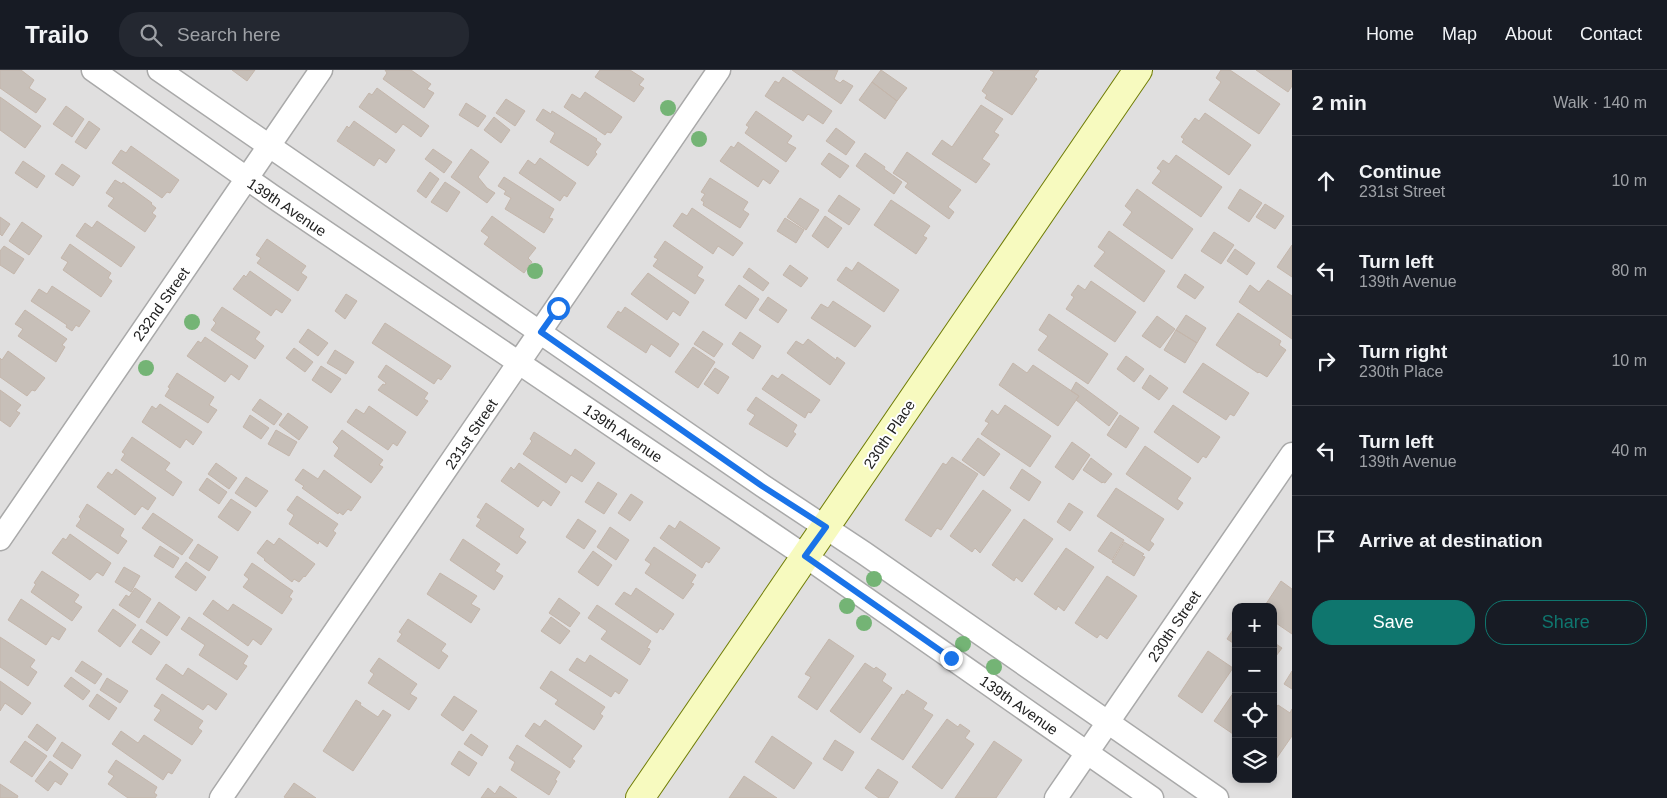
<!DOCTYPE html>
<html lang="en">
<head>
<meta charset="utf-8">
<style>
  body { margin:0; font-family:Arial,sans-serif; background:#242831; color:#f1f3f6 }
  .controls { position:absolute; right:15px; bottom:15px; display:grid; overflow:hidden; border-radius:10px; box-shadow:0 2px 8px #0003 }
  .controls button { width:45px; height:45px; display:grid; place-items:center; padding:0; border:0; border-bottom:1px solid #363941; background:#171b24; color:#f1f3f6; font:25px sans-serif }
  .stop { position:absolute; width:15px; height:15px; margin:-11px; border:4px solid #1a73e8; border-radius:50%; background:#fff }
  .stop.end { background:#1a73e8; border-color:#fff; box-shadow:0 1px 5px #0008 }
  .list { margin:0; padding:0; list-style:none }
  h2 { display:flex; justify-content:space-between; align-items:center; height:65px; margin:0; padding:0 20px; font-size:21px }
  h2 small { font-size:16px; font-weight:400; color:#9ea1a6 }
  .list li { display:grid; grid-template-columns:32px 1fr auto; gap:15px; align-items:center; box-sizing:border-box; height:90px; padding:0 20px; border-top:1px solid #363941 }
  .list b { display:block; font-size:19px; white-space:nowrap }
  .list p { margin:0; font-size:16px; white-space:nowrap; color:#9ea1a6 }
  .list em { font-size:16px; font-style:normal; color:#9ea1a6 }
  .actions { display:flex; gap:10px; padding:15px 20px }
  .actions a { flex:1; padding:11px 0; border:1px solid #0f766e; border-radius:20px; text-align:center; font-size:18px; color:#0f766e }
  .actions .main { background:#0f766e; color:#fff }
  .icon { flex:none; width:28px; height:28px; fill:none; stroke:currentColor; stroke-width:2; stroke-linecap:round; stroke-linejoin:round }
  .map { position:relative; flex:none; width:1292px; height:728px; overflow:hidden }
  header { display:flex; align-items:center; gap:30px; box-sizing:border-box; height:70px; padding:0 25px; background:#171b24; border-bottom:1px solid #363941 }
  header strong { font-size:24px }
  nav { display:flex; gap:28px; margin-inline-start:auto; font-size:18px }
  .search { width:350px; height:45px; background:#242831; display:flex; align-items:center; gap:12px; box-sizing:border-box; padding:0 18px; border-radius:20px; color:#9ea1a6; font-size:19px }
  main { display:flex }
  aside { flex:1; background:#171b24 }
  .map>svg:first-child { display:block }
  .residential { fill:#e0dfdf; fill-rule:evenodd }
  .building { fill:#c7bfb8; stroke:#c4b6ab }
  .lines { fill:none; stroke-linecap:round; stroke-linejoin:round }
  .street-casing { stroke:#a9a9a9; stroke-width:25 }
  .secondary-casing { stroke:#707d05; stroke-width:30 }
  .street { stroke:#fff; stroke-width:22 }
  .secondary { stroke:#f7fabf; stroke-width:28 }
  .tree { fill:#74b475 }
  .route { stroke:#1a73e8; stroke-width:6 }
  .labels { text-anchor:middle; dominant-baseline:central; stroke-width:4; stroke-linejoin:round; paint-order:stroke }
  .street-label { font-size:15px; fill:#222; stroke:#fff }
</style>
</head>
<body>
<header>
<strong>Trailo</strong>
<div class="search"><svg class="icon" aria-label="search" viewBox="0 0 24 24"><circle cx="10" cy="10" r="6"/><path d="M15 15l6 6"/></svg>Search here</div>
<nav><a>Home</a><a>Map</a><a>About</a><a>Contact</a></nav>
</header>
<main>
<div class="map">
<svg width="1292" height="728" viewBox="0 0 1292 728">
  <rect width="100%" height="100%" fill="#f2efe9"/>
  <path class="residential" d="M0 0H1292V728H0ZM1236 537H1273V709H1236Z"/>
  <path class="building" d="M0 0H21L34 10 29 18 46 29 36 43 0 18Z
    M232 0H255L247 11Z
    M385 0H411L431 14 427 19 434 23 424 38 383 9 387 3Z
    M600 0H630L644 9 639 15 644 18 634 32 595 7Z
    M792 0H838L834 9 840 13 843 10 853 16 841 34Z
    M881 0 907 18 897 31 872 12Z
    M990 0H1039L1034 7 1037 9 1012 45 985 28 987 25 982 21 994 2Z
    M1221 0H1230L1280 34 1259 64 1209 30 1221 12 1216 8Z
    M1256 0H1292V16L1288 22Z
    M783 7 832 41 823 54 808 44 803 51 765 26 775 11 779 13Z
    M872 12 897 31 885 49 859 30Z
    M377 18 429 56 421 67 403 54 396 63 359 37 369 23 372 25Z
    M585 22 622 47 611 63 607 62 605 65 564 37 572 24 580 29Z
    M0 27 41 56 25 78 0 60Z
    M506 29 525 41 515 56 496 43Z
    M466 33 486 46 478 57 459 45Z
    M981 35 1003 49 994 62 999 65 982 89 990 94 976 113 932 84 942 70 952 77Z
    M66 36 84 49 72 67 53 54Z
    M543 39 551 44 552 41 597 69 596 70 601 74 595 82 597 84 588 96 550 72 555 63 536 50Z
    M756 41 792 66 787 73 796 78 786 92 745 63 749 57 746 55Z
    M1205 43 1251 75 1229 105 1182 72 1184 69 1181 67 1195 48 1199 51Z
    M494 47 510 60 501 73 484 60Z
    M89 51 100 59 86 79 75 72Z
    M354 51 395 80 386 93 379 88 374 96 337 71 347 56 349 58Z
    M836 58 855 72 846 85 826 71Z
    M738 72 779 101 770 114 763 109 758 117 720 91 731 76 734 78Z
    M131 76 179 110 170 123 167 122 162 128 112 93 121 80 126 83Z
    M433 79 452 92 444 103 425 89Z
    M471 79 489 92 478 107 487 118 495 123 487 133 451 107Z
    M907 82 961 120 948 137 954 142 949 149 905 117 908 113 893 103Z
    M829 83 849 96 840 108 821 94Z
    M865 83 885 97 884 99 902 112 894 124 856 96Z
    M1176 85 1222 117 1201 147 1152 113 1161 101 1157 98 1163 90 1169 94Z
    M540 88 576 113 567 127 564 125 560 131 519 103 528 90 535 95Z
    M23 91 45 106 37 118 15 103Z
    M62 94 80 106 73 116 55 104Z
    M430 102 439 109 426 128 417 121Z
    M504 107 554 139 549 148 553 149 544 163 505 139 511 128 504 124 506 121 498 116Z
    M710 108 748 132 743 140 749 144 740 158 703 135 704 132 701 130 705 124 701 122Z
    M115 110 122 114 123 112 152 133 151 134 156 138 152 143 156 146 145 162 108 136 114 128 106 123Z
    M445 112 460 122 447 142 431 132Z
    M1137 119 1193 159 1172 189 1123 155 1132 142 1125 136Z
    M1240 119 1262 133 1249 152 1228 138Z
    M839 125 860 139 849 155 828 141Z
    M800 128 819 140 806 160 787 147Z
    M891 130 930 156 923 166 927 168 916 184 874 155Z
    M1265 134 1284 146 1275 159 1256 147Z
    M692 138 743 173 733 186 718 176 713 184 673 156 682 143 687 146Z
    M492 146 536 178 528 188 532 192 524 203 484 174 489 167 481 161Z
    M825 146 842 158 828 178 812 166Z
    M0 147 10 154 2 166 0 164Z
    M785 148 804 160 796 173 777 161Z
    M97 151 135 177 121 197 76 166 85 153 92 158Z
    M22 152 42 166 29 185 9 171Z
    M1109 161 1165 201 1144 232 1094 196 1105 182 1098 177Z
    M1214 162 1234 175 1221 194 1201 181Z
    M267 169 306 196 301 203 307 207 298 221 257 193 261 188 256 185Z
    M665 171 703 197 697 206 704 210 695 224 653 196 658 189 654 187Z
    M70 174 111 203 108 208 112 211 101 227 63 200 68 192 61 188Z
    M1292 175V207L1277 197Z
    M4 176 24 189 14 204 0 195V181Z
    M1235 179 1255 193 1247 205 1227 191Z
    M858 192 899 220 884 242 837 210 846 197 852 201Z
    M790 195 808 208 801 217 783 205Z
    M749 198 769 213 763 221 743 207Z
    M250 201 291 230 282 243 276 239 271 246 233 219 244 205 246 207Z
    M648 203 689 232 680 246 673 241 667 250 631 224Z
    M1185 204 1204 217 1195 229 1177 217Z
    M1268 210 1292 226V269L1239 232 1250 215 1259 222Z
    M1091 211 1136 242 1115 272 1066 239 1074 227 1071 225 1078 215 1085 220Z
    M739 215 759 229 746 249 725 235Z
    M52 216 90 241 79 257 76 255 72 261 66 257 67 255 31 231 39 219 47 224Z
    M346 224 357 231 345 249 335 241Z
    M768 227 787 240 778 253 759 240Z
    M833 231 871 256 855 277 811 248 821 234 828 238Z
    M222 237 260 262 255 269 264 276 255 289 211 260 216 253 213 250Z
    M625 237 679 274 670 287 651 274 646 283 607 257 618 241 621 243Z
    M25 240 67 269 62 275 65 277 56 292 18 266 23 259 15 254Z
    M1238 243 1281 271 1279 275 1286 280 1267 307 1259 302 1258 303 1216 275Z
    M1049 244 1108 284 1088 314 1038 280 1048 266 1039 260Z
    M1186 245 1206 258 1197 273 1176 260Z
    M1157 246 1175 259 1160 278 1142 266Z
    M385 253 451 296 441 310 438 308 434 314 372 273Z
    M308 259 328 273 318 286 299 272Z
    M1176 260 1197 273 1185 293 1164 280Z
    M703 261 723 274 714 287 694 274Z
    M740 262 761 276 753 289 732 274Z
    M205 267 248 296 239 310 231 304 225 312 187 286 198 271 201 273Z
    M808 269 836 290 837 287 845 293 830 315 787 283 796 271 803 275Z
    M693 277 715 292 698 318 675 302Z
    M294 278 313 292 305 302 286 288Z
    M335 280 354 292 346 304 327 293Z
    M8 281 45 308 35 321 32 320 27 326 0 307V288L2 290Z
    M1126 286 1144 299 1134 312 1117 299Z
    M1013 293 1027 303 1033 295 1079 326 1058 356 999 315Z
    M1203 293 1249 323 1234 346 1230 344 1226 350 1183 322Z
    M386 295 428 323 424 329 428 331 417 346 378 320 383 314 385 315 386 313 378 307Z
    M321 296 341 309 331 323 312 310Z
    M715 298 729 307 718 324 704 314Z
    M177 303 214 327 209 335 217 340 208 353 165 326 170 318 168 317Z
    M782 304 820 330 811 343 808 342 805 348 762 319 772 305 778 309Z
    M1150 305 1168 318 1159 330 1142 318Z
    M1076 312 1118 343 1109 356 1076 330 1079 326 1071 321Z
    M0 320 21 335 16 341 20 343 10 357 0 350Z
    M756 327 797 355 793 362 796 364 787 377 749 354 755 345 747 340Z
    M260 329 282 344 274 355 252 340Z
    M160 334 202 362 193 375 186 369 180 378 142 352 152 336 156 339Z
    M1005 335 1051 366 1030 397 981 364 989 353 985 351 992 340 998 345Z
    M1173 335 1220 367 1206 388 1203 386 1198 393 1154 362Z
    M369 336 406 362 397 376 393 373 388 380 347 352 356 339 364 344Z
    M288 343 308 357 299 370 279 355Z
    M250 345 269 358 261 369 243 357Z
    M1120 345 1139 358 1126 378 1107 365Z
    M276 360 297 372 289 386 268 374Z
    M342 360 383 390 379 395 383 397 371 413 334 386 339 378 333 372Z
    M534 362 571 386 575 379 595 393 582 412 571 405 566 413 523 384 532 371 530 369Z
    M132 367 170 393 165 400 182 412 173 426 121 390 125 384 122 382Z
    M978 368 1000 384 984 406 962 390Z
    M1072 372 1090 385 1073 410 1055 397Z
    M1145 376 1191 408 1177 429 1183 433 1178 440 1126 404Z
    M952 387 978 404 941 460 937 458 931 467 905 450 943 393 946 395Z
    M1091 388 1112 404 1105 413 1103 412 1102 413 1083 400Z
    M216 393 237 408 229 419 208 404Z
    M519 393 560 422 551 436 543 430 538 437 501 411 511 397 514 400Z
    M116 399 156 428 148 440 142 436 135 445 97 417 108 402 112 405Z
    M303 399 318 409 324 400 361 427 351 441 348 439 343 445 339 442 338 444 302 418 304 416 295 410Z
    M1022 399 1041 412 1029 431 1010 418Z
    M246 407 268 421 256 437 235 423Z
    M207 408 227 422 219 434 199 420Z
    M598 412 617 424 604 444 585 432Z
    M1116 418 1164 449 1150 471 1154 474 1149 481 1097 446Z
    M983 420 1011 440 980 483 975 478 972 482 950 466Z
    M631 424 643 432 630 451 618 443Z
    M297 426 338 454 333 461 336 463 327 477 319 471 318 474 289 454 294 445 287 440Z
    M231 429 251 442 238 461 218 447Z
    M486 433 524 459 519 467 526 472 517 484 476 456 481 449 477 447Z
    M1069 433 1083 442 1070 461 1057 452Z
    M87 434 124 459 120 466 127 471 118 484 76 456 81 449 79 447Z
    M153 443 193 470 182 485 142 458Z
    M578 449 596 461 584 479 566 467Z
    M1024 449 1053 469 1022 512 1016 507 1014 511 992 495Z
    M680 451 720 478 709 493 706 491 702 498 660 468 669 455 675 459Z
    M610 457 629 470 616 490 597 477Z
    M1111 462 1124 470 1112 490 1098 481Z
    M70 464 111 493 103 506 97 502 90 510 52 483 63 468 66 470Z
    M279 468 315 494 305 507 304 506 299 512 294 509 292 512 264 490 265 489 257 483 267 470 274 475Z
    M463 469 500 494 495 501 503 506 494 520 450 490Z
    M1124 472 1144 484 1142 486 1145 487 1134 506 1112 492Z
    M198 474 218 487 209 501 189 488Z
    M160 476 179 488 173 498 154 486Z
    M654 477 696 505 691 513 694 514 683 529 645 503 651 494 645 490Z
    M1066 478 1094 497 1064 541 1058 536 1056 540 1034 524Z
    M593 481 612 495 598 516 578 502Z
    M186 492 206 507 196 521 175 507Z
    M252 493 293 521 289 527 292 529 282 544 243 517 249 509 244 505Z
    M124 497 140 506 131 522 115 512Z
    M42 501 79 525 74 532 82 537 72 551 31 522 36 514 34 513Z
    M440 503 477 526 471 534 480 539 471 553 427 524Z
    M1107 506 1137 526 1107 569 1100 564 1097 568 1075 553Z
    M1281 511 1292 519V564L1273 551V537H1264Z
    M135 518 151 529 139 548 119 535 126 525 129 527Z
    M636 518 674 544 663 560 660 558 657 563 615 534 624 522 631 526Z
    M559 528 580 543 570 557 549 543Z
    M21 529 66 559 59 570 52 566 46 575 8 550Z
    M213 530 228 541 233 534 272 559 261 575 253 569 248 576 203 544Z
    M159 532 180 547 167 566 146 552Z
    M597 535 651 571 647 578 650 579 640 595 601 569 607 561 588 548Z
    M113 539 136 555 120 577 98 561Z
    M189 547 248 586 243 594 247 596 237 610 199 585 205 575 181 559Z
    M551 547 570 561 560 574 541 561Z
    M408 549 446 574 441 581 448 586 439 599 397 571 402 564 399 562Z
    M1236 555V575L1227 569Z
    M141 559 160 572 151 585 132 572Z
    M0 567 35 590 30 597 37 602 28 616 0 597Z
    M829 569 854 586 817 640 798 627 811 607 805 604Z
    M1273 572 1282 578 1273 590Z
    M1208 581 1233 598 1202 643 1178 626Z
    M590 585 628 610 619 624 615 621 611 627 569 600 577 588 585 593Z
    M379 588 417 614 410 624 417 628 409 640 368 613 374 604 370 601Z
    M82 591 102 604 95 614 75 601Z
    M865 593 874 599 876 597 886 604 882 611 892 618 860 663 830 641Z
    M166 594 183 606 188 598 227 624 216 640 208 634 203 640 156 609Z
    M551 601 605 637 600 644 603 646 594 660 555 634 558 630 540 618Z
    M1292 601V619L1284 614Z
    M71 607 90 621 83 630 64 616Z
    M107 608 128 621 120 633 100 620Z
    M0 611 31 633 22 645 5 633 0 641Z
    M1236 619V666L1214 651Z
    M907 620 927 633 923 639 933 645 903 690 871 669 902 624 904 625Z
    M97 624 117 638 109 650 89 636Z
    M162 624 203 651 198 658 202 661 192 675 154 650 161 640 154 636Z
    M454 626 477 641 463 661 441 645Z
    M356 630 361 633 360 635 378 647 383 640 391 645 353 701 323 681Z
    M1278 635 1290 643 1292 639V666L1274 692 1273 642Z
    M947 649 958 657 960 654 970 661 965 668 974 674 942 719 912 697Z
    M545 650 582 676 572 689 575 691 570 698 525 666 534 653 540 657Z
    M37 654 56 668 47 681 28 667Z
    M121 661 138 673 144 665 181 690 172 704 168 702 163 710 112 674Z
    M471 664 488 676 482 686 464 674Z
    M772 666 812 693 794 719 755 692Z
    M835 670 854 682 842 701 823 689Z
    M25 671 47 686 32 707 10 692Z
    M994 671 1022 690 996 728H955Z
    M62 672 81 685 72 699 53 686Z
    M517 675 560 702 555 710 557 711 549 725 511 700 515 692 509 688Z
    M459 681 477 693 469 706 451 694Z
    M116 690 157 717 154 723 157 725 155 728H128L108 714 114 706 108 702Z
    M50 691 68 704 61 715 55 711 48 721 35 711Z
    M878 699 898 712 888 728H879L865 718Z
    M744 706 777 728H729Z
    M294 713 316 728H286L284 727Z
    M0 714 18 726 17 728H0Z
    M500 716 517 728H481L488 718 495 724Z"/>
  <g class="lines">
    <defs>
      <path id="street" d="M93 0 272 126 805 486 1152 728
        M159 0 763 416 864 483 1217 728
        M0 469 321 0
        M221 728 719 0
        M1056 728 1292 384"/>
      <path id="secondary" d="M640 728 1138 0"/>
    </defs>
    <use href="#street" class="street-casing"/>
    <use href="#secondary" class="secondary-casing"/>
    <use href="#street" class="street"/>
    <use href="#secondary" class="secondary"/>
  </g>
  <g class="tree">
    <circle cx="668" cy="38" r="8"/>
    <circle cx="699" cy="69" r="8"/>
    <circle cx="535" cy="201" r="8"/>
    <circle cx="192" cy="252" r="8"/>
    <circle cx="146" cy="298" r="8"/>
    <circle cx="874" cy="509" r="8"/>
    <circle cx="847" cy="536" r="8"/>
    <circle cx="864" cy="553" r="8"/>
    <circle cx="963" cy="574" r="8"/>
    <circle cx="994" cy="597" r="8"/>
  </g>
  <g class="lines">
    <path class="route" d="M558 238 541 262 762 416 826 457 805 486 951 588"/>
  </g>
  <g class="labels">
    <g class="street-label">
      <text transform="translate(287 137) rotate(34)">139th Avenue</text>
      <text transform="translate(161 234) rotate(-55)">232nd Street</text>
      <text transform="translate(623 363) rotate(34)">139th Avenue</text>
      <text transform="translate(471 364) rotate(-56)">231st Street</text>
      <text transform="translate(889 364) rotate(-56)">230th Place</text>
      <text transform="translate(1174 556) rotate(-56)">230th Street</text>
      <text transform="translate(1019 635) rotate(35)">139th Avenue</text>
    </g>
  </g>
</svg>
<div class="controls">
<button>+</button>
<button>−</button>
<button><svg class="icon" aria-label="locate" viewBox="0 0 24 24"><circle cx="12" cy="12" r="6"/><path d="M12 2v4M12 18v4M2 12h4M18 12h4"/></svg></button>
<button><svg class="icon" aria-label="layers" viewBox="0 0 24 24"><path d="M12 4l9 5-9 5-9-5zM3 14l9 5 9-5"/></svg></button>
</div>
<div class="stop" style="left:558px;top:238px"></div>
<div class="stop end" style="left:951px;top:588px"></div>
</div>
<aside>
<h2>2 min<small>Walk · 140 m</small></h2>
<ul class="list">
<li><svg class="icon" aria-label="ahead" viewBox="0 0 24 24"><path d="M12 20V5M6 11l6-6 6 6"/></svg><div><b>Continue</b><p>231st Street</p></div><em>10 m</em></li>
<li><svg class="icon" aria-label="left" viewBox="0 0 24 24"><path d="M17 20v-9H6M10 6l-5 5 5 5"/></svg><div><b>Turn left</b><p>139th Avenue</p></div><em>80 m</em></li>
<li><svg class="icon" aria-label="right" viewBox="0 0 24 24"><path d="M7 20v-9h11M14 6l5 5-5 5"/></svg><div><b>Turn right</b><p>230th Place</p></div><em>10 m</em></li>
<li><svg class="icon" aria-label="left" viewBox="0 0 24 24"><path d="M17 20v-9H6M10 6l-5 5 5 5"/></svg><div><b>Turn left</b><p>139th Avenue</p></div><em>40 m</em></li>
<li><svg class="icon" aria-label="arrive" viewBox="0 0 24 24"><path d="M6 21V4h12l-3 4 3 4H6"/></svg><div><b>Arrive at destination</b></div></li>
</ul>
<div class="actions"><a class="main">Save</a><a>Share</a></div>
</aside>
</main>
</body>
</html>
